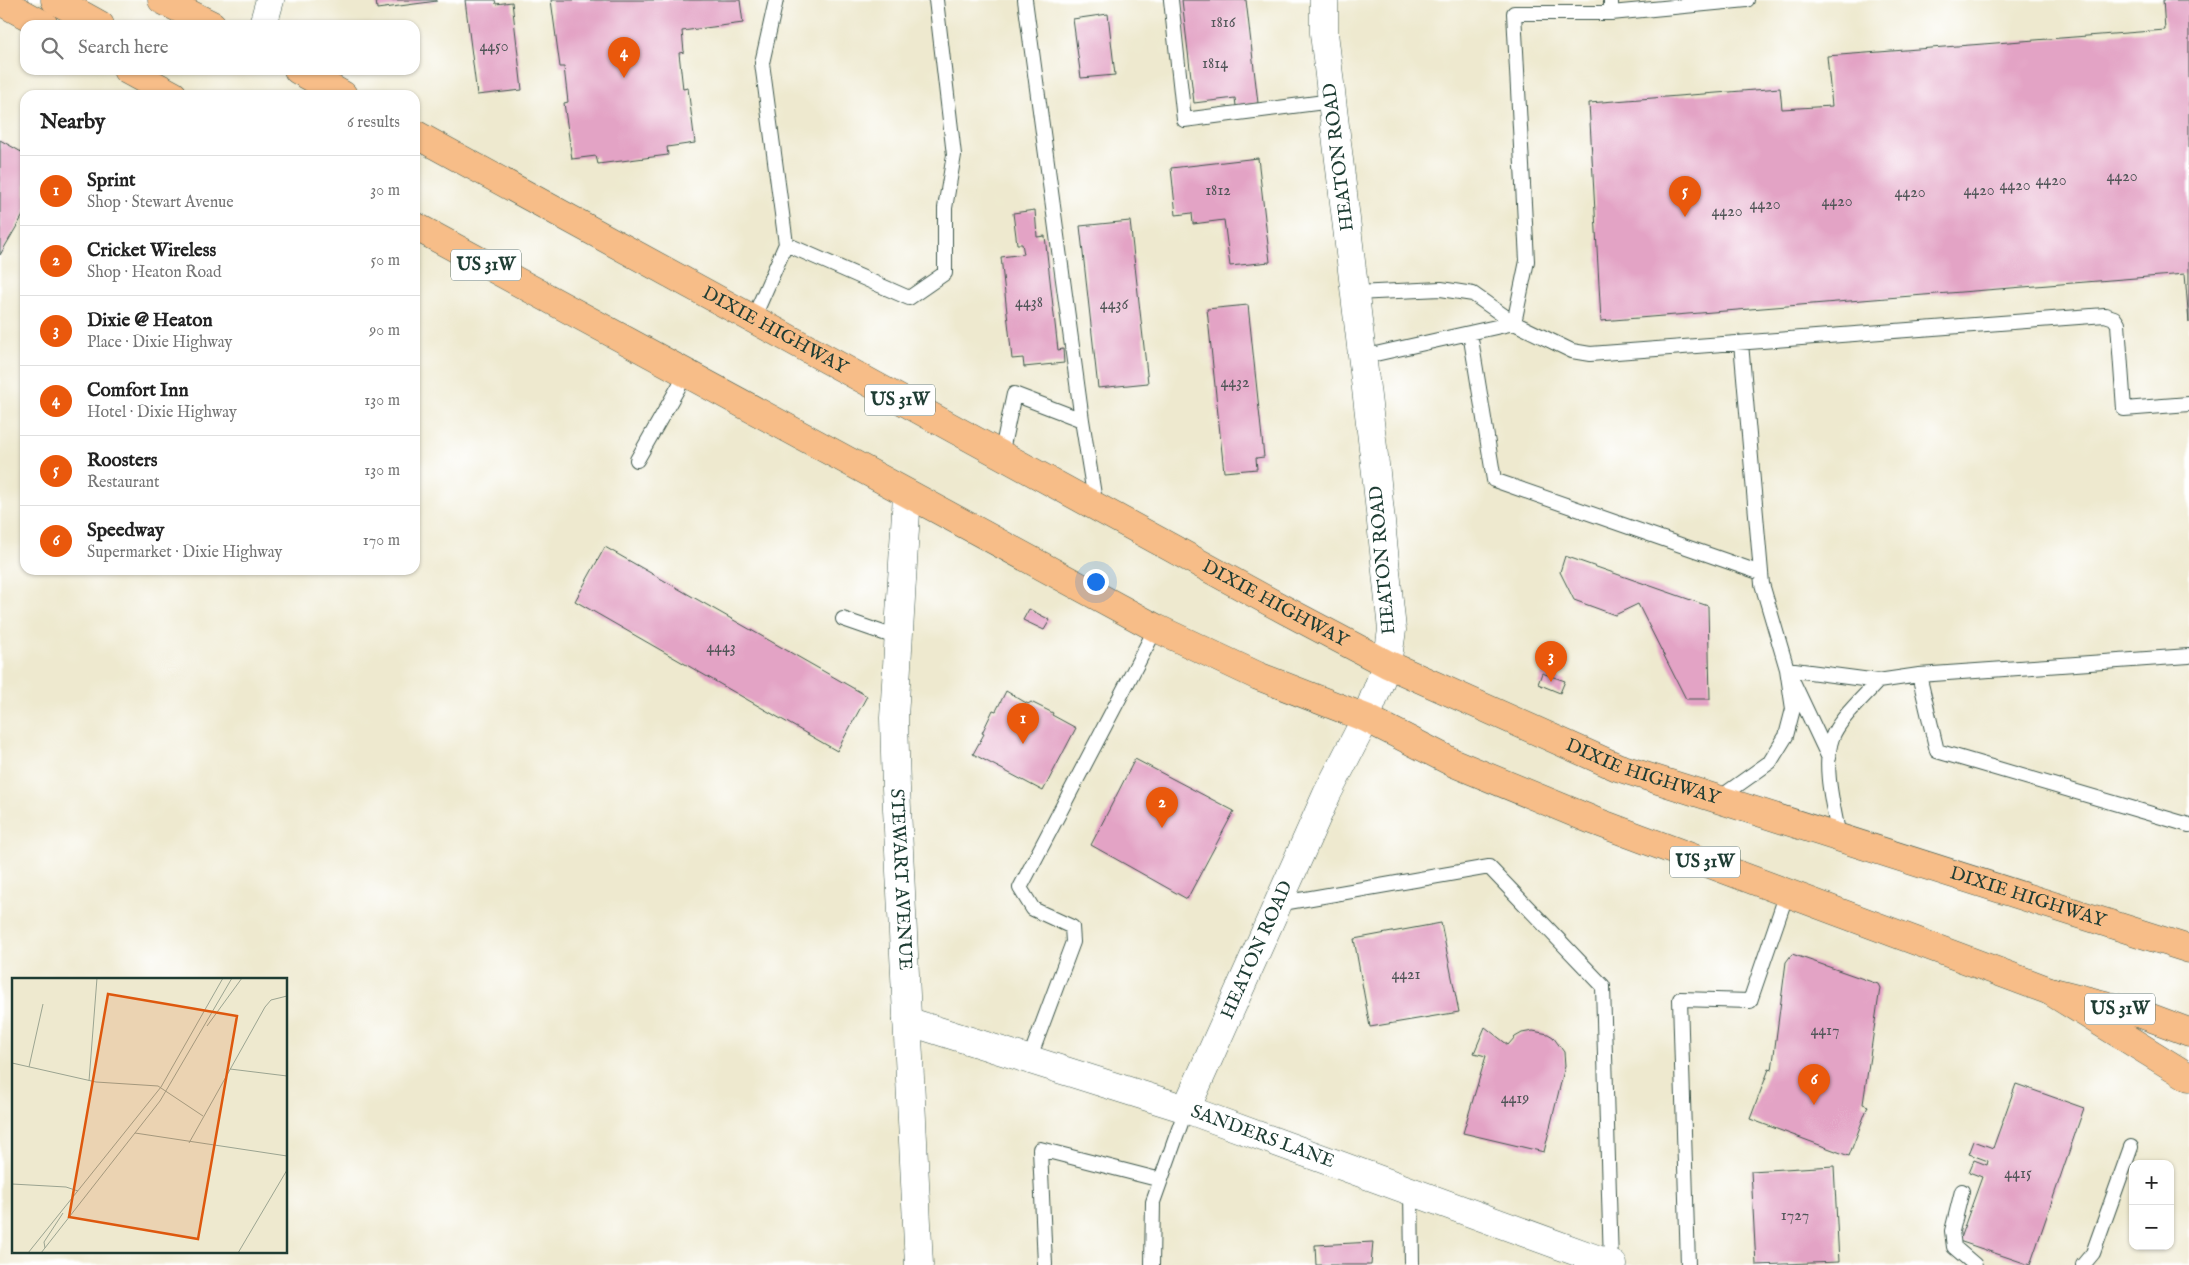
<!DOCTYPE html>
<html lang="en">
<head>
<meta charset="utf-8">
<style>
  body { margin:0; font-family:"IM FELL English",serif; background:#f6f6f6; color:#222 }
  .controls { position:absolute; right:15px; bottom:15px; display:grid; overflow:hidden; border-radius:10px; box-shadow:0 1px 4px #0004 }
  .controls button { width:45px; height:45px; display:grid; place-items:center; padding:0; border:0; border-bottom:1px solid #e0e0e0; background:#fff; color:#222; font:25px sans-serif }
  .you { position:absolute; left:1095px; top:581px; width:18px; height:18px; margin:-12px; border:4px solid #fff; border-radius:50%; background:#1a73e8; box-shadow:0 0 0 8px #1a73e833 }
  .badge { display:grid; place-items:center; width:32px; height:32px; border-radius:50%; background:#ea580c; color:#fff; font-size:16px; font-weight:700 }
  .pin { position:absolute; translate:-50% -41px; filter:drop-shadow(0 1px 2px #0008) }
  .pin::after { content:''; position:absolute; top:26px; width:18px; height:15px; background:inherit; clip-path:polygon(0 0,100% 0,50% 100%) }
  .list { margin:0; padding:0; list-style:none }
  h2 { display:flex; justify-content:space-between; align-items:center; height:65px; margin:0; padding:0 20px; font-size:21px }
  h2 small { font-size:16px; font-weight:400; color:#767676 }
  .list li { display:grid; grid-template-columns:32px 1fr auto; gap:15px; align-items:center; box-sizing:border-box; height:70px; padding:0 20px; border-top:1px solid #e0e0e0 }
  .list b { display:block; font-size:19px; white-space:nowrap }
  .list p { margin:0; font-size:16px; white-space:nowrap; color:#767676 }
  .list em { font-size:16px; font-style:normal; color:#767676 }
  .icon { flex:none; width:28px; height:28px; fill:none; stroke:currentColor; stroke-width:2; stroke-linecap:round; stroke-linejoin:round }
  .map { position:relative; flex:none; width:2189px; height:1265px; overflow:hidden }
  .search { position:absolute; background:#fff; box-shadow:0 1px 4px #0004; left:20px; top:20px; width:400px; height:55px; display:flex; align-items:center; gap:12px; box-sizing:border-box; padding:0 18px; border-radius:15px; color:#767676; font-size:19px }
  .panel { position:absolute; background:#fff; box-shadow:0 1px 4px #0004; left:20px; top:90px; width:400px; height:485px; border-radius:15px }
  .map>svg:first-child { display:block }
  .building { fill:#e3a3c5 }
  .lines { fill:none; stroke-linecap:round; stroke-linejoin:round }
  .lane-casing { stroke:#3e574b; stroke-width:16 }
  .street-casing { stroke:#3e574b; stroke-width:29 }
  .primary-casing { stroke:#3e574b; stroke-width:29 }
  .highway-casing { stroke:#3e574b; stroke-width:29 }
  .lane { stroke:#fff; stroke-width:14 }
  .street { stroke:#fff; stroke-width:28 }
  .primary { stroke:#f7bd88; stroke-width:28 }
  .highway { stroke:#f7bd88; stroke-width:28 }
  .labels { text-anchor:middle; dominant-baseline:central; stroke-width:4; stroke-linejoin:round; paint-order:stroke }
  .number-label { font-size:16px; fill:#505658 }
  .shield { fill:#fff; stroke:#627771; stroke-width:1 }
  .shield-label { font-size:18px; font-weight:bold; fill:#1f3d34 }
  .street-label { font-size:19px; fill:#1f3d34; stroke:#fff }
  .inset-road { fill:none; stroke:#9ba491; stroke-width:1 }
  .view { fill:#de580e; fill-opacity:0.15; stroke:#de580e; stroke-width:2.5 }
  .inset-edge { fill:none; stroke:#1f3d34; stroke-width:2.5 }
</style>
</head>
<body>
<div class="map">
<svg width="2189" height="1265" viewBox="0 0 2189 1265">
  <rect width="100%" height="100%" fill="#fff"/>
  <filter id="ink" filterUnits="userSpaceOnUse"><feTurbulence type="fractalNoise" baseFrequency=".02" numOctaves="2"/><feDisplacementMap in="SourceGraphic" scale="10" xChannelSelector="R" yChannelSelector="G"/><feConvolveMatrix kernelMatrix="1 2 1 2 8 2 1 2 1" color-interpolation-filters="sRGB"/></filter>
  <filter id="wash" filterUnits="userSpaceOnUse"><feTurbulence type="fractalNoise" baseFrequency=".0096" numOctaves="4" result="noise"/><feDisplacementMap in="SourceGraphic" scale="20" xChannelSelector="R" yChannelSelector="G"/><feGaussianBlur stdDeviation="1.12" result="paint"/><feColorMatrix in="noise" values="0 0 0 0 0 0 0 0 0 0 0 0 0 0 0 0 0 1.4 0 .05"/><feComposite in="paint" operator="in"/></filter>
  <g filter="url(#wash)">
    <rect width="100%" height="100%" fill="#eee9cf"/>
    <g id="blocks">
      <path class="building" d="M376 0H437V1L377 9Z
        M465 0H495L496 4 512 2 522 90 477 95Z
        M551 0H740L743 23 682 31 684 52 679 53 683 89 688 88 695 143 667 147 668 155 598 164 596 156 572 159 564 103 568 102 564 67H560Z
        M1182 0H1246L1258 103 1236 106 1235 98 1194 103Z
        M2163 0H2189V323L2185 274 1601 321 1589 103 1780 88 1782 109 1832 106 1827 56 2165 30Z
        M1108 14 1115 75 1081 78 1073 19Z
        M0 140 25 154V212L0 255Z
        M1258 158 1270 262 1230 266 1224 220 1193 224 1192 213 1176 215 1171 168Z
        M1035 210 1037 237 1045 236 1058 350 1063 349 1064 363 1024 367 1023 358 1012 359 1001 257 1024 254 1022 244H1017L1013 213Z
        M1130 221 1148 383 1098 388 1080 226Z
        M1248 305 1264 457 1256 458 1257 469 1224 472 1207 309Z
        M605 547 867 696 837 751 575 601Z
        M1565 556 1708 606 1710 699H1686L1638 604 1615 615 1574 600 1560 572Z
        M1029 609 1050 620 1044 630 1023 620Z
        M1542 673 1565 681 1560 693 1538 684Z
        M1006 691 1028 704 1031 702 1053 713 1052 715 1076 728 1043 791 973 754 984 734 982 733 993 710 996 711Z
        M1135 759 1234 811 1187 899 1091 845Z
        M1441 923 1459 1012 1370 1027 1354 939Z
        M1792 954 1872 982 1878 984 1880 988 1863 1104 1868 1106 1849 1156 1750 1119 1769 1069 1772 1070 1786 962Z
        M1485 1027 1508 1045 1515 1037 1522 1033 1533 1031 1548 1034 1553 1037 1564 1052 1565 1066 1544 1152 1463 1133 1486 1056 1474 1053Z
        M2016 1084 2084 1108 2030 1265 1959 1241 1982 1177 1969 1172 1974 1160 1987 1165 1988 1161 1969 1154 1974 1141 1993 1148Z
        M1834 1166 1839 1262 1756 1265 1751 1171Z
        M1373 1242 1371 1265H1316L1315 1245Z"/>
    </g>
  </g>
  <g filter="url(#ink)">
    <use href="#blocks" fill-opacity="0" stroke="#3e574b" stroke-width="1"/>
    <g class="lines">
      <defs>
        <path id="lane" d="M1025 0 1082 420
          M1171 0 1184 120 1332 101
          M1747 0 1611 13H1514L1527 261 1514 323 1572 351 1590 354 2105 315 2114 318 2118 324 2124 409 2189 404
          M1611 13V0
          M786 244 909 298 945 273V208L954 155 936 0
          M1355 293 1441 289 1473 294 1514 323 1362 357
          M753 319 786 244 762 63 776 0
          M1470 333 1494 480 1761 573
          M1741 343 1762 584 1787 669 1829 758
          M1001 455 1014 394 1082 420 1096 507
          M637 460 686 374
          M843 619 898 638
          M1919 675 1937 751 2189 825
          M1878 681 1919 675 2189 656
          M1718 799 1770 762 1786 736 1793 709 1787 669 1878 681C1865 696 1838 720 1832 738 1822 766 1834 809 1839 837
          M1277 904 1489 867 1603 986 1611 1264
          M1029 1060 1073 942 1072 927 1033 909 1020 888 1156 628
          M1411 1191 1412 1265
          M1962 1191 1952 1231 1954 1247 1975 1265
          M1045 1265 1040 1149 1161 1180
          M1152 1265 1153 1202 1186 1109
          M1688 1265 1680 999 1750 1001 1787 893
          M2083 1265 2093 1253 2131 1147"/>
        <g id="street">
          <path d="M263 25 270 0"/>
          <path id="s1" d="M907 494 894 718 896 788 919 1265"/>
          <path id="s2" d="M907 1021 1186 1109 1613 1265"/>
          <path id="s3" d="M1186 1109 1327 794 1366 718 1387 664 1392 630 1376 473 1324 33V0"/>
        </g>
        <g id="primary">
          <path d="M55 0 100 25"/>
          <path d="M162 0 212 25"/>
          <path d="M0 1 44 25"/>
          <path d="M127 70 173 95"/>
          <path d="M298 70 343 95"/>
          <path id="s4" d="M415 134 1285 610 1387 664 1617 767 2189 949"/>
          <path d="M415 226 1156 628 1258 676 1366 718 1454 763 1592 820 2050 991 2141 1014 2189 1032"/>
        </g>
        <path id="highway" d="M2050 991 2189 1077"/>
      </defs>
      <use href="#lane" class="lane-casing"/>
      <use href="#street" class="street-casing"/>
      <use href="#primary" class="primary-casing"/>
      <use href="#highway" class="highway-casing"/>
      <use href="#lane" class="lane"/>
      <use href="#street" class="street"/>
      <use href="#primary" class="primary"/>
      <use href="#highway" class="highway"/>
    </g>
  </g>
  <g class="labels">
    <g class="number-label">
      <text x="1223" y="23">1816</text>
      <text x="494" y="47">4450</text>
      <text x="1215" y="64">1814</text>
      <text x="2122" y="177">4420</text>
      <text x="2051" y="181">4420</text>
      <text x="2015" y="186">4420</text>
      <text x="1218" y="191">1812</text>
      <text x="1979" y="191">4420</text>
      <text x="1910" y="193">4420</text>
      <text x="1837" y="202">4420</text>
      <text x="1765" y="205">4420</text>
      <text x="1727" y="212">4420</text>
      <text x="1029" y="303">4438</text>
      <text x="1114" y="305">4436</text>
      <text x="1235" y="383">4432</text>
      <text x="721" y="648">4443</text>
      <text x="1406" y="975">4421</text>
      <text x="1825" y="1031">4417</text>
      <text x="1515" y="1099">4419</text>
      <text x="2018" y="1174">4415</text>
      <text x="1795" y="1216">1727</text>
    </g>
    <g class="shield">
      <rect x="451" y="249.5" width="70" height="31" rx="4"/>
      <rect x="865" y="384.5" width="70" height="31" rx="4"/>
      <rect x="1670" y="846.5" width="70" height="31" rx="4"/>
      <rect x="2085" y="993.5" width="70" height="31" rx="4"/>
    </g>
    <g class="shield-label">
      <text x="486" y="265">US 31W</text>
      <text x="900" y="400">US 31W</text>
      <text x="1705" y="862">US 31W</text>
      <text x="2120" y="1009">US 31W</text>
    </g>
    <g class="street-label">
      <text transform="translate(1339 157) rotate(-97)">HEATON ROAD</text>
      <text stroke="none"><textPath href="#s4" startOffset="410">DIXIE HIGHWAY</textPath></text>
      <text transform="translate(1383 560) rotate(-95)">HEATON ROAD</text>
      <text stroke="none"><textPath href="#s4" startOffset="980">DIXIE HIGHWAY</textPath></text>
      <text stroke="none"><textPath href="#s4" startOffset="1385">DIXIE HIGHWAY</textPath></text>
      <text stroke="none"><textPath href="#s1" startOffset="386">STEWART AVENUE</textPath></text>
      <text stroke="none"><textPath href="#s4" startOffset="1790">DIXIE HIGHWAY</textPath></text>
      <text stroke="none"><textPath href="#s3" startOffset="174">HEATON ROAD</textPath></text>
      <text stroke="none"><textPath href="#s2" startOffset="374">SANDERS LANE</textPath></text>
    </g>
  </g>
  <g transform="translate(12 978)">
    <rect width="275" height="275" fill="#eee9cf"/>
    <path class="inset-road" d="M195 48 230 0M0 85 84 104 146 108 191 138M17 89 31 26M218 91 275 98M77 103 85 0M123 155 275 178M177 165 253 29 259 22 275 18M0 206 54 209 66 213M33 270 32 264 51 235M16 275 149 109 211 0M29 275 148 123 220 0M226 275 275 192"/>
    <path class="view" d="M96 16 225 38 186 261 57 239Z"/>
    <rect width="275" height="275" class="inset-edge"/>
  </g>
</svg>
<div class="controls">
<button>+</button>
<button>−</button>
</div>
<div class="you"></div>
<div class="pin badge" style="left:1023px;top:744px">1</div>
<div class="pin badge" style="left:1162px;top:828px">2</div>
<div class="pin badge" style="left:1551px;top:682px">3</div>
<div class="pin badge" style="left:624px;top:78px">4</div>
<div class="pin badge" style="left:1685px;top:217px">5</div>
<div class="pin badge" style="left:1814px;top:1105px">6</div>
<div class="search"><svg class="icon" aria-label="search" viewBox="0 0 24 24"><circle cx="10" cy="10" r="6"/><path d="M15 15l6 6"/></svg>Search here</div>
<section class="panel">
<h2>Nearby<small>6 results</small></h2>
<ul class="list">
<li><span class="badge">1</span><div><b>Sprint</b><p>Shop · Stewart Avenue</p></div><em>30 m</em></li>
<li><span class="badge">2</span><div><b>Cricket Wireless</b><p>Shop · Heaton Road</p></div><em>50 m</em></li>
<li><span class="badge">3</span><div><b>Dixie @ Heaton</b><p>Place · Dixie Highway</p></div><em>90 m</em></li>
<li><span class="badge">4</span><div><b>Comfort Inn</b><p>Hotel · Dixie Highway</p></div><em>130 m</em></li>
<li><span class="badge">5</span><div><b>Roosters</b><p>Restaurant</p></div><em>130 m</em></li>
<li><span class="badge">6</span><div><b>Speedway</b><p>Supermarket · Dixie Highway</p></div><em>170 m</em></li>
</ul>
</section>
</div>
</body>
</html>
